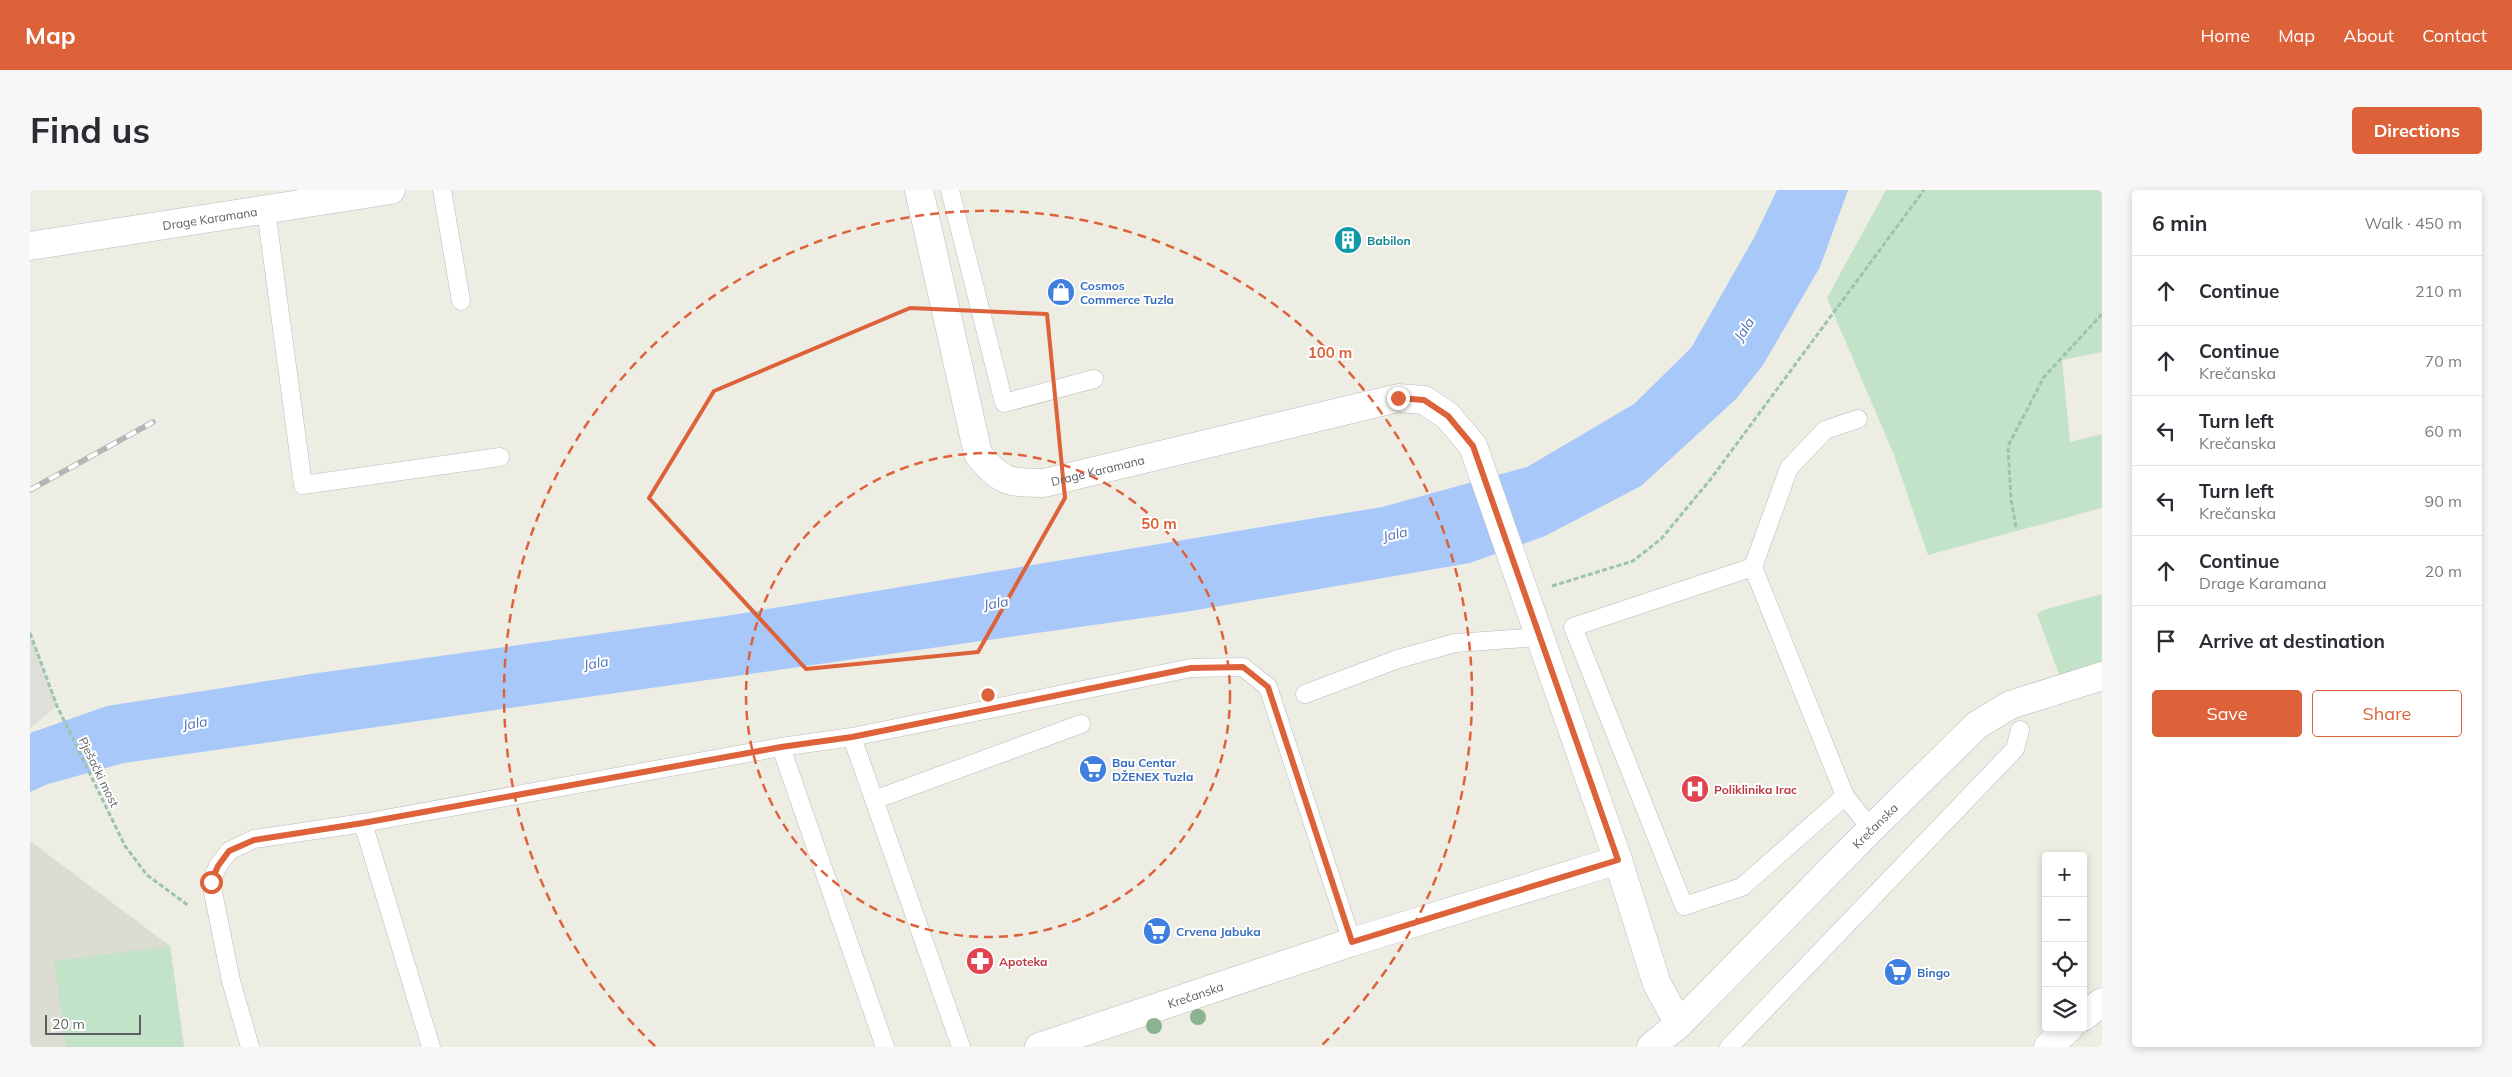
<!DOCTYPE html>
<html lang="en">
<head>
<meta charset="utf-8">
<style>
  body { margin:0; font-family:Mulish,sans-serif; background:#f7f7f7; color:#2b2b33 }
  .controls { position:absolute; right:15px; bottom:15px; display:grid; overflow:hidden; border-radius:5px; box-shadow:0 2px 8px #0003 }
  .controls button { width:45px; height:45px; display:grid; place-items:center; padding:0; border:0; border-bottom:1px solid #e1e1e2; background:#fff; color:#2b2b33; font:25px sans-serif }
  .scale { position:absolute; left:15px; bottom:12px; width:96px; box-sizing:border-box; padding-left:5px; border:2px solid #5c5e63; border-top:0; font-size:14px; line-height:18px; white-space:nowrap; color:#5c5e63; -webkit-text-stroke:4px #fff; paint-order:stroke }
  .stop { position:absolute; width:15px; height:15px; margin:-11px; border:4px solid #dd623a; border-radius:50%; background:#fff }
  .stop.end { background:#dd623a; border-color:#fff; box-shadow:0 1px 5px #0008 }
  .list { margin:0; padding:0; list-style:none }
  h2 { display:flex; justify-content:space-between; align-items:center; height:65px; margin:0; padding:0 20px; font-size:21px }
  h2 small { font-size:16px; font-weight:400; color:#7c7c81 }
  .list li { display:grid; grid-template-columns:32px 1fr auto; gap:15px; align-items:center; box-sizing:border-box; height:70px; padding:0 20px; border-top:1px solid #e1e1e2 }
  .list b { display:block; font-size:19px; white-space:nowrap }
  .list p { margin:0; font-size:16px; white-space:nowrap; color:#7c7c81 }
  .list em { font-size:16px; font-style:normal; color:#7c7c81 }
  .actions { display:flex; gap:10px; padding:15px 20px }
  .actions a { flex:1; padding:11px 0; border:1px solid #dd623a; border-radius:5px; text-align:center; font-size:18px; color:#dd623a }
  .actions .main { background:#dd623a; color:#fff }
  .icon { flex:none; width:28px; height:28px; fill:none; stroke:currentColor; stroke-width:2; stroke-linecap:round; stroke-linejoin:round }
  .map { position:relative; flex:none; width:2072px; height:857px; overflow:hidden; border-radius:5px }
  header { display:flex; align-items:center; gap:30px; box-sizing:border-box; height:70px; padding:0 25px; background:#dd623a; color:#fff }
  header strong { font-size:24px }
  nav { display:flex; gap:28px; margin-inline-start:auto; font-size:18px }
  .intro { display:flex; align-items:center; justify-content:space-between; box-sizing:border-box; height:120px; padding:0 30px }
  h1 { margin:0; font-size:35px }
  .button { padding:12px 22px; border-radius:5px; background:#dd623a; color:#fff; font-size:18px; font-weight:700 }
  main { display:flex; gap:30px; padding:0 30px }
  aside { flex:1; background:#fff; border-radius:5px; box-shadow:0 2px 8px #0003 }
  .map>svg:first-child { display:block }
  .industrial { fill:#dfded8 }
  .education { fill:#dddcd2 }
  .green { fill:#c2e3c7 }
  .water { fill:#a8c8f9 }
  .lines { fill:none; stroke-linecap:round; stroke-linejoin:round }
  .service-casing { stroke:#b9babf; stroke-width:19 }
  .minor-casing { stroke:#b9babf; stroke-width:29 }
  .secondary-casing { stroke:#b9bbc1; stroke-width:29 }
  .path { stroke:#9cc3ae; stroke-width:3; stroke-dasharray:5 2.5; stroke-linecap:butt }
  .service { stroke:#fff; stroke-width:18 }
  .minor { stroke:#fff; stroke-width:28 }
  .secondary { stroke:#fff; stroke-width:28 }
  .rail-casing { stroke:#b4b5b5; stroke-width:5.5 }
  .rail { stroke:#fff; stroke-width:4; stroke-dasharray:11; stroke-linecap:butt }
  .tree { fill:#8bb38f }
  .route { stroke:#dd623a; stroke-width:6 }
  .marked { fill:none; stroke:#dd623a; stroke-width:4; stroke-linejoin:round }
  .ring { fill:none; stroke:#dd623a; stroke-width:2.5; stroke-dasharray:9 6 }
  .labels { text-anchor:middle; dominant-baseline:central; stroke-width:4; stroke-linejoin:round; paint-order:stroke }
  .street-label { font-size:12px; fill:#5c5e63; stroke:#fff }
  .culture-label { font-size:12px; font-weight:bold; fill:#0d838f; stroke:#fff; text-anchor:start }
  .shop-label { font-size:12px; font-weight:bold; fill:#366cbe; stroke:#fff; text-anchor:start }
  .health-label { font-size:12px; font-weight:bold; fill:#be3a42; stroke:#fff; text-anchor:start }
  .water-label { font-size:14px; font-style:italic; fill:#4c70bb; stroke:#fff }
  .centre { fill:#dd623a; stroke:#fff; stroke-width:2.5 }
  .ring-label { font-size:15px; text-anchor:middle; font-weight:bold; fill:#dd623a; stroke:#fff; stroke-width:4; stroke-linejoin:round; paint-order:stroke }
</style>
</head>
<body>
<header>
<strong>Map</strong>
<nav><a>Home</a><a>Map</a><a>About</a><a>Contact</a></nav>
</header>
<div class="intro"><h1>Find us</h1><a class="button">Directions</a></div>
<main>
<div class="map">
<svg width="2072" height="857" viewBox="0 0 2072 857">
  <rect width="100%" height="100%" fill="#edede4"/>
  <path class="industrial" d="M0 443 27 516 0 538Z"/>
  <path class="education" d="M0 651 140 756 154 857H0Z"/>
  <path class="green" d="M1856 0H2072V162L2032 170 2040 252 2072 244V318L1898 365 1864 265 1797 108Z
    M2072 404V475L2031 490 2007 424 2013 420Z
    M140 756 154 857H36L24 771Z"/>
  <path class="water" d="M1747 0H1818L1790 77 1733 175 1706 209 1611 296 1515 346 1440 373 1155 422 94 573 18 594 0 602V543L77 516 281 484 696 426 1352 317 1497 277 1604 214 1661 158 1725 46Z"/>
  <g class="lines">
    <defs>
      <path id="service" d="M412 0 431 111
        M920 0 974 213 1064 189
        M236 20 273 295 470 267
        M1828 229 1795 240 1759 278 1723 377 1815 606 1841 639
        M1723 377 1543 437 1654 716 1712 697 1815 606
        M1275 504 1368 469 1425 453 1509 447
        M822 547 931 857
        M751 557 855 857
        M844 610 1051 534
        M333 633 401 857
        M220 857 201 791 181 692 188 676 199 661 224 649 333 633 751 557 822 547 1161 478 1213 477 1238 497 1322 752
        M1699 857 1985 559 1990 540"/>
      <g id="minor">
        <path id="s1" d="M889 0 948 264C971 292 978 293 1014 293L1368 208 1394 210 1418 226 1443 256 1588 670 1627 794 1649 834"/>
        <path id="s2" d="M0 56 361 0"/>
        <path id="s3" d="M1009 857 1322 752 1588 670"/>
        <path id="s4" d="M1621 857 1649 834 1841 639 1947 535 1980 515 2072 486"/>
      </g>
      <path id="secondary" d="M2053 827 2072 812
        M2018 857 2039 838"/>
    </defs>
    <use href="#service" class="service-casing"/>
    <use href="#minor" class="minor-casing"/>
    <use href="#secondary" class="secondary-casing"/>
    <path class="path" d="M1986 337 1981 309 1978 256 2014 187 2072 124
      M1522 396 1603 371 1631 349 1680 290 1894 0
      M0 443 27 516 95 656 117 685 159 716"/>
    <use href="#service" class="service"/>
    <use href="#minor" class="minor"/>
    <use href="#secondary" class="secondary"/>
    <defs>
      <path id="rail" d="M0 300 123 232"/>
    </defs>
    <use href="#rail" class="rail-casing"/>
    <use href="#rail" class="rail"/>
  </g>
  <g class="tree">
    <circle cx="1168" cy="827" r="8"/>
    <circle cx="1124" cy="836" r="8"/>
  </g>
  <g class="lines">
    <path class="route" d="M181 692 188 676 199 661 224 650 333 633 751 557 822 547 1161 478 1213 477 1238 497 1322 752 1588 670 1443 256 1418 226 1394 210 1368 208"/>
  </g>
  <path class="marked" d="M880 118 1017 124 1035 308 948 462 776 479 619 308 684 201Z"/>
  <g class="ring">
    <circle cx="958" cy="505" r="242"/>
    <path d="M625 856A484 484 0 1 1 1291 856"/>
  </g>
  <defs>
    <symbol id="building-disc" viewBox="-11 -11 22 22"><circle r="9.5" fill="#0f9aa8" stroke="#fff"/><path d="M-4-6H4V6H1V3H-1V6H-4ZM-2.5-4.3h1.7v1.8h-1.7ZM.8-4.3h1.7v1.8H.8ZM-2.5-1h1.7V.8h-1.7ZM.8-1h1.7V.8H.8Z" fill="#fff"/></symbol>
    <symbol id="shop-disc" viewBox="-11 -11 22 22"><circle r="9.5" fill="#3f7fe0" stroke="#fff"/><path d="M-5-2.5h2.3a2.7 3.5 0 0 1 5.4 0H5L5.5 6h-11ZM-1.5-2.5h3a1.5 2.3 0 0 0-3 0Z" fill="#fff"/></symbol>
    <symbol id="supermarket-disc" viewBox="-11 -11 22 22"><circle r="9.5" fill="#3f7fe0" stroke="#fff"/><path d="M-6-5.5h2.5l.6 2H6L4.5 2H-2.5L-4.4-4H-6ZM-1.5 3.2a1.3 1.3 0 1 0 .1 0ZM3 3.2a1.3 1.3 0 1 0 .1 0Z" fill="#fff"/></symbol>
    <symbol id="hospital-disc" viewBox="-11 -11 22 22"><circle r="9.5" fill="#e0444e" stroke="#fff"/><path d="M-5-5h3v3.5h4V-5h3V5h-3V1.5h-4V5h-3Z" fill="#fff"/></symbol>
    <symbol id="pharmacy-disc" viewBox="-11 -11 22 22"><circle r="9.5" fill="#e0444e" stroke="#fff"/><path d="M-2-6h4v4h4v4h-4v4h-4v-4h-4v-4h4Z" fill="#fff"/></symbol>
  </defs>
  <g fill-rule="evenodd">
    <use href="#building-disc" x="1302" y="34" width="32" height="32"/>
    <use href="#shop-disc" x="1015" y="86" width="32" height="32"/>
    <use href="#supermarket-disc" x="1047" y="563" width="32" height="32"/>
    <use href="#hospital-disc" x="1649" y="583" width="32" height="32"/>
    <use href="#supermarket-disc" x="1111" y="725" width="32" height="32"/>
    <use href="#pharmacy-disc" x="934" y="755" width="32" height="32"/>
    <use href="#supermarket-disc" x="1852" y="766" width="32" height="32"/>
  </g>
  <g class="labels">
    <g class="street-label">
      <text stroke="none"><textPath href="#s2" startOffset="182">Drage Karamana</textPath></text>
      <text stroke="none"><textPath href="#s1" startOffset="402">Drage Karamana</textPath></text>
      <text transform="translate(69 582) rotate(64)">Pješački most</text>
      <text stroke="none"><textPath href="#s4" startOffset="315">Krečanska</textPath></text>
      <text stroke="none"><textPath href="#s3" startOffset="165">Krečanska</textPath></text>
    </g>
    <g class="culture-label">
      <text x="1337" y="50">Babilon</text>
    </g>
    <g class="shop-label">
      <text x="1050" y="95">Cosmos<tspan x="1050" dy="14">Commerce Tuzla</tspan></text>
      <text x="1082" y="572">Bau Centar<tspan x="1082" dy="14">DŽENEX Tuzla</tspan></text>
      <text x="1146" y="741">Crvena Jabuka</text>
      <text x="1887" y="782">Bingo</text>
    </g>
    <g class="health-label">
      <text x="1684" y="599">Poliklinika Irac</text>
      <text x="969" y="771">Apoteka</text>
    </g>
    <g class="water-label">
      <text transform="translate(1714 139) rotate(-57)">Jala</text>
      <text transform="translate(1365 344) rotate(-12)">Jala</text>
      <text transform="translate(966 413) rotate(-9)">Jala</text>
      <text transform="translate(566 473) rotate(-9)">Jala</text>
      <text transform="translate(165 533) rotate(-9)">Jala</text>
    </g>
  </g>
  <circle cx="958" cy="505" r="8" class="centre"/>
  <g class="ring-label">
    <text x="1300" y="168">100 m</text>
    <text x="1129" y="339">50 m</text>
  </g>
</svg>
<div class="controls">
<button>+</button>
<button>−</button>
<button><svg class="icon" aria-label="locate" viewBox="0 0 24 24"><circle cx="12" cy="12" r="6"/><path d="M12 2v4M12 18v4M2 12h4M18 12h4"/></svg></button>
<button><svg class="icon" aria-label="layers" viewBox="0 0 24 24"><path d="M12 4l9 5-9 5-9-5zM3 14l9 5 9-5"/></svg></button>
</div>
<div class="scale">20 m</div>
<div class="stop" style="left:181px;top:692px"></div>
<div class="stop end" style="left:1368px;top:208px"></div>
</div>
<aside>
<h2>6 min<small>Walk · 450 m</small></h2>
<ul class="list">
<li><svg class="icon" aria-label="ahead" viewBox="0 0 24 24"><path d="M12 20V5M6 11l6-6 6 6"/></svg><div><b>Continue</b></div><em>210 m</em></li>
<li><svg class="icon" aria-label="ahead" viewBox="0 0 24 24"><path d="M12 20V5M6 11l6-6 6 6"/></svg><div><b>Continue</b><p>Krečanska</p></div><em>70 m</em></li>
<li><svg class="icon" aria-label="left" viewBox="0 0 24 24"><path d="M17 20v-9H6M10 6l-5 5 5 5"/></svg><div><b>Turn left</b><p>Krečanska</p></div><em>60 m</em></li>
<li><svg class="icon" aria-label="left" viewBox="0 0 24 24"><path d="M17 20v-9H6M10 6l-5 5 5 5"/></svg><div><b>Turn left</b><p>Krečanska</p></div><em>90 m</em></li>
<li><svg class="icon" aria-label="ahead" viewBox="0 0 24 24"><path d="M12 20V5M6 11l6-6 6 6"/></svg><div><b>Continue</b><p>Drage Karamana</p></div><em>20 m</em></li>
<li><svg class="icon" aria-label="arrive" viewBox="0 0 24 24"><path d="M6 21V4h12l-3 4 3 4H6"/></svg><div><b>Arrive at destination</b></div></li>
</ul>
<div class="actions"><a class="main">Save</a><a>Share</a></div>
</aside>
</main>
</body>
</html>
